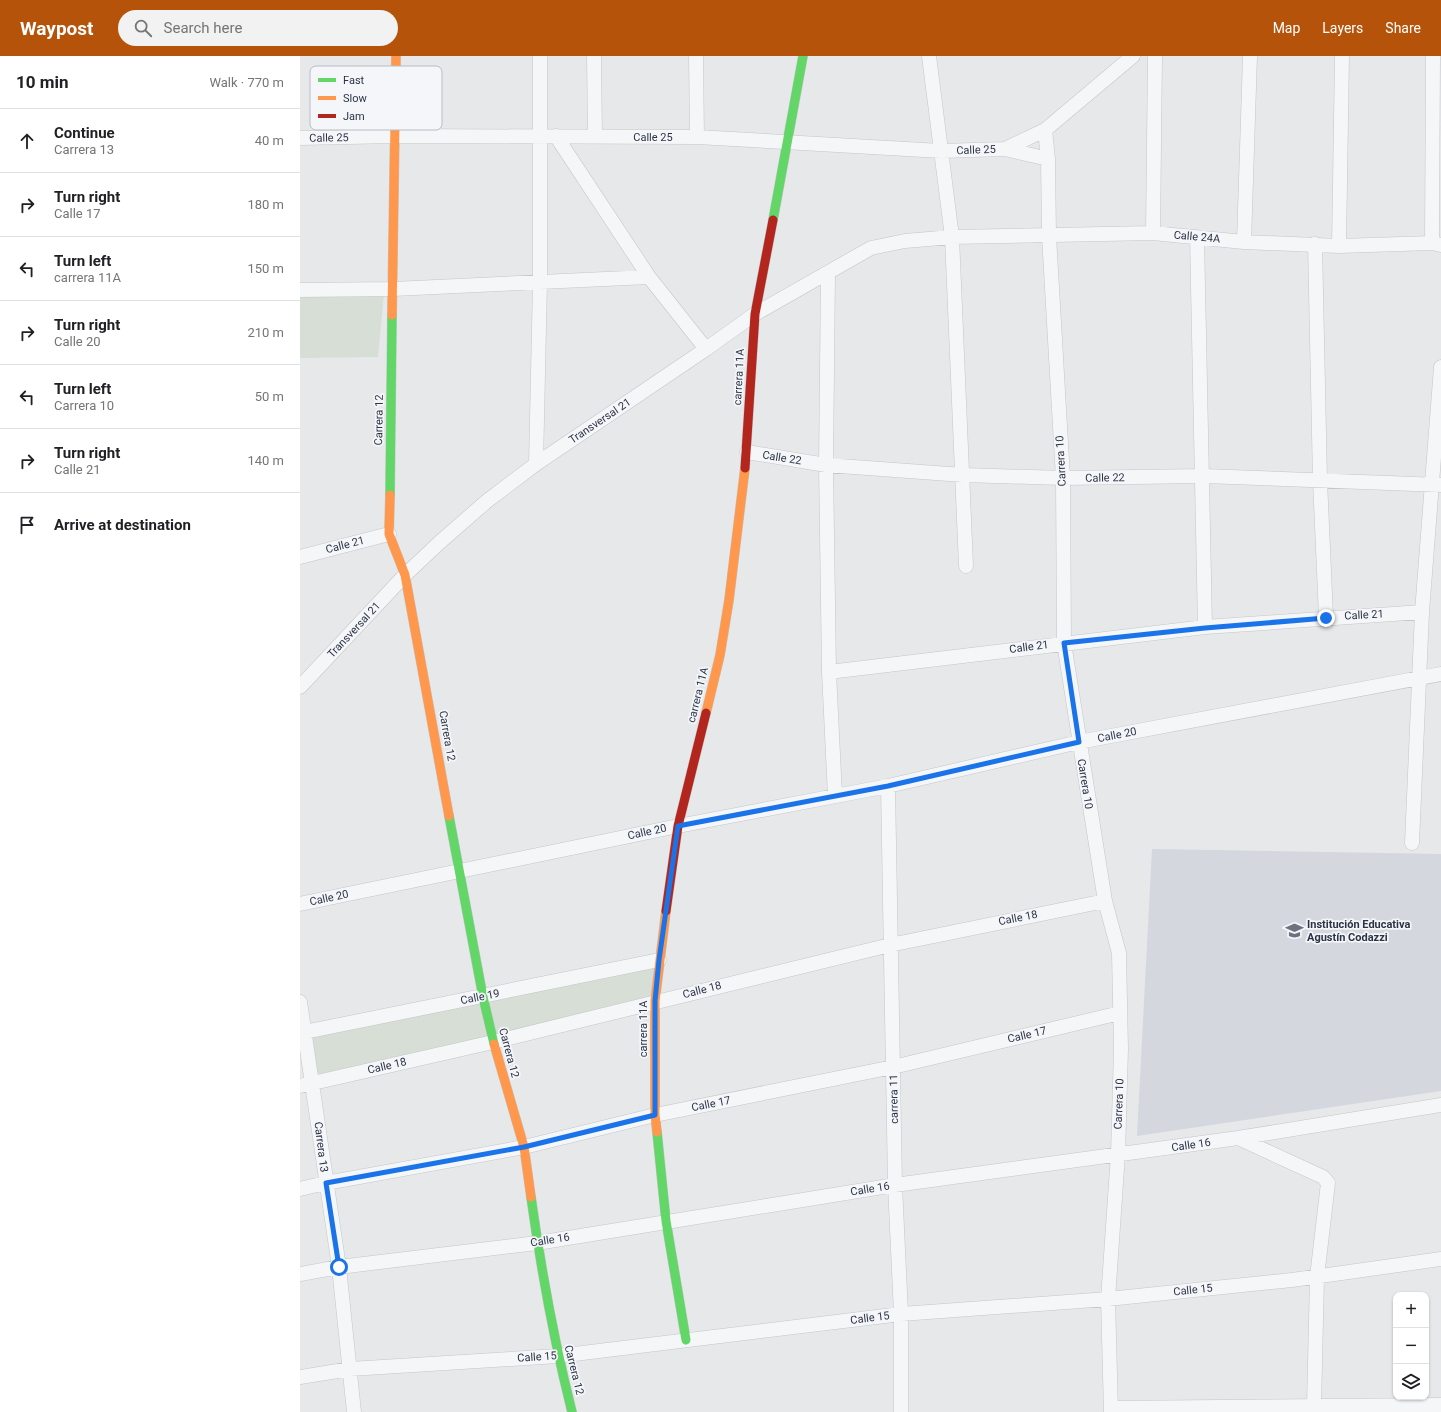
<!DOCTYPE html>
<html lang="en">
<head>
<meta charset="utf-8">
<style>
  body { margin:0; font-family:Roboto,sans-serif; background:#f2f2f2; color:#202124 }
  .controls { position:absolute; right:12px; bottom:12px; display:grid; overflow:hidden; border-radius:8px; box-shadow:0 1px 3px #0004 }
  .controls button { width:36px; height:36px; display:grid; place-items:center; padding:0; border:0; border-bottom:1px solid #e0e0e0; background:#fff; color:#202124; font:20px sans-serif }
  .stop { position:absolute; width:12px; height:12px; margin:-9px; border:3px solid #1a73e8; border-radius:50%; background:#fff }
  .stop.end { background:#1a73e8; border-color:#fff; box-shadow:0 1px 4px #0008 }
  .list { margin:0; padding:0; list-style:none }
  h2 { display:flex; justify-content:space-between; align-items:center; height:52px; margin:0; padding:0 16px; font-size:17px }
  h2 small { font-size:13px; font-weight:400; color:#757577 }
  .list li { display:grid; grid-template-columns:26px 1fr auto; gap:12px; align-items:center; box-sizing:border-box; height:64px; padding:0 16px; border-top:1px solid #e0e0e0 }
  .list b { display:block; font-size:15px; white-space:nowrap }
  .list p { margin:0; font-size:13px; white-space:nowrap; color:#757577 }
  .list em { font-size:13px; font-style:normal; color:#757577 }
  .icon { flex:none; width:22px; height:22px; fill:none; stroke:currentColor; stroke-width:2; stroke-linecap:round; stroke-linejoin:round }
  .map { position:relative; flex:none; width:1141px; height:1356px; overflow:hidden }
  header { display:flex; align-items:center; gap:24px; box-sizing:border-box; height:56px; padding:0 20px; background:#b45309; color:#fff }
  header strong { font-size:19px }
  nav { display:flex; gap:22px; margin-inline-start:auto; font-size:14px }
  .search { width:280px; height:36px; background:#f2f2f2; display:flex; align-items:center; gap:10px; box-sizing:border-box; padding:0 14px; border-radius:22px; color:#757577; font-size:15px }
  main { display:flex }
  aside { flex:1; background:#fff }
  .map>svg:first-child { display:block }
  .built { fill:#d4d7dd }
  .green { fill:#d6ded6 }
  .lines { fill:none; stroke-linecap:round; stroke-linejoin:round }
  .street-casing { stroke:#c4c6c8; stroke-width:15 }
  .fast-casing { stroke:#c4c6c8; stroke-width:10 }
  .slow-casing { stroke:#c4c6c8; stroke-width:10 }
  .jam-casing { stroke:#c4c6c8; stroke-width:10 }
  .street { stroke:#f5f6f7; stroke-width:14 }
  .fast { stroke:#63d668; stroke-width:9 }
  .slow { stroke:#ff974d; stroke-width:9 }
  .jam { stroke:#b3261e; stroke-width:9 }
  .route { stroke:#1a73e8; stroke-width:5 }
  .labels { text-anchor:middle; dominant-baseline:central; stroke-width:3.5; stroke-linejoin:round; paint-order:stroke }
  .street-label { font-size:11px; fill:#2b3445; stroke:#f4f6f9 }
  .poi-label { font-size:11px; font-weight:bold; fill:#2b3445; stroke:#f4f6f9; text-anchor:start }
  .key { fill:#f4f6f9; stroke:#b8bcc3; stroke-width:1 }
  .key-label { font-size:11px; fill:#2b3445 }
</style>
</head>
<body>
<header>
<strong>Waypost</strong>
<div class="search"><svg class="icon" aria-label="search" viewBox="0 0 24 24"><circle cx="10" cy="10" r="6"/><path d="M15 15l6 6"/></svg>Search here</div>
<nav><a>Map</a><a>Layers</a><a>Share</a></nav>
</header>
<main>
<aside>
<h2>10 min<small>Walk · 770 m</small></h2>
<ul class="list">
<li><svg class="icon" aria-label="ahead" viewBox="0 0 24 24"><path d="M12 20V5M6 11l6-6 6 6"/></svg><div><b>Continue</b><p>Carrera 13</p></div><em>40 m</em></li>
<li><svg class="icon" aria-label="right" viewBox="0 0 24 24"><path d="M7 20v-9h11M14 6l5 5-5 5"/></svg><div><b>Turn right</b><p>Calle 17</p></div><em>180 m</em></li>
<li><svg class="icon" aria-label="left" viewBox="0 0 24 24"><path d="M17 20v-9H6M10 6l-5 5 5 5"/></svg><div><b>Turn left</b><p>carrera 11A</p></div><em>150 m</em></li>
<li><svg class="icon" aria-label="right" viewBox="0 0 24 24"><path d="M7 20v-9h11M14 6l5 5-5 5"/></svg><div><b>Turn right</b><p>Calle 20</p></div><em>210 m</em></li>
<li><svg class="icon" aria-label="left" viewBox="0 0 24 24"><path d="M17 20v-9H6M10 6l-5 5 5 5"/></svg><div><b>Turn left</b><p>Carrera 10</p></div><em>50 m</em></li>
<li><svg class="icon" aria-label="right" viewBox="0 0 24 24"><path d="M7 20v-9h11M14 6l5 5-5 5"/></svg><div><b>Turn right</b><p>Calle 21</p></div><em>140 m</em></li>
<li><svg class="icon" aria-label="arrive" viewBox="0 0 24 24"><path d="M6 21V4h12l-3 4 3 4H6"/></svg><div><b>Arrive at destination</b></div></li>
</ul>
</aside>
<div class="map">
<svg width="1141" height="1356" viewBox="0 0 1141 1356">
  <rect width="100%" height="100%" fill="#e6e8ea"/>
  <path class="built" d="M852 793 1141 798V1035L837 1080Z"/>
  <path class="green" d="M84 237 78 301 0 302V239Z
    M355 909 351 943 196 981 187 944Z
    M180 947 187 982 17 1021 8 979Z"/>
  <g class="lines">
    <defs>
      <path id="street" d="M294 0 295 81
        M396 0 397 81
        M629 0 652 181 666 510
        M745 74 748 103 749 180 763 422 764 587 805 845 819 897 821 993 818 1098 808 1243 811 1356
        M256 80 349 221 406 293
        M0 82 95 80 397 81 641 95 705 93 748 103
        M705 93 745 74 833 0
        M853 177 855 0
        M897 181 905 571
        M944 186 950 0
        M1132 187 1133 0
        M1015 188 1020 424 1026 561
        M1039 190 1042 0
        M528 217 526 409 529 616 535 740
        M0 234 93 233 349 221
        M447 396 526 409 663 419 763 422 903 420 1141 429
        M236 408 240 226V0
        M0 501 89 478
        M529 616 905 571 1122 556
        M0 631 105 519 140 486 187 445 236 408 406 293 455 258 571 192 605 185 652 181 853 177 944 186 1039 190 1132 187 1141 189
        M588 730 595 1129 601 1258V1356
        M1112 787 1122 556 1141 311
        M0 848 378 770 588 730 779 686 1141 618
        M0 946 39 1211 54 1356
        M0 977 359 904
        M0 1030 193 986 590 889 805 845
        M938 1082 1023 1121 1028 1127 1017 1221 1014 1350
        M0 1133 26 1127 224 1091 355 1059 593 1011 820 957
        M0 1218 39 1211 237 1187 595 1129 938 1082 1141 1049
        M0 1321 50 1313 258 1300 601 1258 808 1243 992 1224 1141 1203
        M811 1352 1141 1349"/>
      <path id="fast" d="M473 164 503 0
        M90 439 92 259
        M149 760 183 941 194 988
        M357 1076 366 1165 386 1284
        M231 1141C241 1213 254 1285 272 1356"/>
      <path id="slow" d="M92 259 96 0
        M90 439 89 478 105 519 149 760
        M406 657 420 599 429 544 445 412
        M194 988 224 1091 231 1141
        M357 1076 355 1059V945L366 855"/>
      <path id="jam" d="M445 412 455 258 473 164
        M366 855 378 770 406 657"/>
    </defs>
    <use href="#street" class="street-casing"/>
    <use href="#fast" class="fast-casing"/>
    <use href="#slow" class="slow-casing"/>
    <use href="#jam" class="jam-casing"/>
    <use href="#street" class="street"/>
    <use href="#fast" class="fast"/>
    <use href="#slow" class="slow"/>
    <use href="#jam" class="jam"/>
  </g>
  <g class="lines">
    <path class="route" d="M39 1211 26 1127 224 1091 355 1059V945L359 904 378 770 588 730 779 686 764 587 905 572 1026 562"/>
  </g>
  <defs>
    <symbol id="university-bare" viewBox="-9 -9 18 18"><path d="M0-5L7-2L0 1L-7-2ZM-4 1L0 2.5L4 1V4Q0 6-4 4Z" fill="#6c737f" stroke="#f4f6f9" stroke-width="2.5" paint-order="stroke"/></symbol>
  </defs>
  <g fill-rule="evenodd">
    <use href="#university-bare" x="982" y="862" width="25" height="25"/>
  </g>
  <g class="labels">
    <g class="street-label">
      <text x="353" y="81">Calle 25</text>
      <text transform="translate(29 82) rotate(-1)">Calle 25</text>
      <text transform="translate(676 94) rotate(-2)">Calle 25</text>
      <text transform="translate(897 181) rotate(5)">Calle 24A</text>
      <text transform="translate(439 321) rotate(-87)">carrera 11A</text>
      <text transform="translate(79 364) rotate(-89)">Carrera 12</text>
      <text transform="translate(300 365) rotate(-34)">Transversal 21</text>
      <text transform="translate(482 402) rotate(9)">Calle 22</text>
      <text transform="translate(761 405) rotate(-93)">Carrera 10</text>
      <text transform="translate(805 422) rotate(-1)">Calle 22</text>
      <text transform="translate(45 489) rotate(-14)">Calle 21</text>
      <text transform="translate(1064 559) rotate(-3)">Calle 21</text>
      <text transform="translate(54 574) rotate(-47)">Transversal 21</text>
      <text transform="translate(729 591) rotate(-7)">Calle 21</text>
      <text transform="translate(398 639) rotate(-76)">carrera 11A</text>
      <text transform="translate(817 679) rotate(-11)">Calle 20</text>
      <text transform="translate(147 680) rotate(80)">Carrera 12</text>
      <text transform="translate(785 728) rotate(81)">Carrera 10</text>
      <text transform="translate(347 776) rotate(-12)">Calle 20</text>
      <text transform="translate(29 842) rotate(-12)">Calle 20</text>
      <text transform="translate(718 862) rotate(-11)">Calle 18</text>
      <text transform="translate(402 934) rotate(-14)">Calle 18</text>
      <text transform="translate(180 941) rotate(-11)">Calle 19</text>
      <text transform="translate(343 973) rotate(-90)">carrera 11A</text>
      <text transform="translate(727 979) rotate(-13)">Calle 17</text>
      <text transform="translate(209 997) rotate(75)">Carrera 12</text>
      <text transform="translate(87 1010) rotate(-13)">Calle 18</text>
      <text transform="translate(594 1043) rotate(-91)">carrera 11</text>
      <text transform="translate(411 1048) rotate(-11)">Calle 17</text>
      <text transform="translate(819 1048) rotate(-88)">Carrera 10</text>
      <text transform="translate(891 1089) rotate(-8)">Calle 16</text>
      <text transform="translate(21 1091) rotate(83)">Carrera 13</text>
      <text transform="translate(570 1133) rotate(-9)">Calle 16</text>
      <text transform="translate(250 1184) rotate(-9)">Calle 16</text>
      <text transform="translate(893 1234) rotate(-6)">Calle 15</text>
      <text transform="translate(570 1262) rotate(-7)">Calle 15</text>
      <text transform="translate(237 1301) rotate(-4)">Calle 15</text>
      <text transform="translate(274 1314) rotate(76)">Carrera 12</text>
    </g>
    <g class="poi-label">
      <text x="1007" y="868">Institución Educativa<tspan x="1007" dy="13">Agustín Codazzi</tspan></text>
    </g>
  </g>
  <rect x="10" y="10" width="132" height="64" rx="6" class="key"/>
  <rect x="18" y="22" width="18" height="4" fill="#63d668"/>
  <rect x="18" y="40" width="18" height="4" fill="#ff974d"/>
  <rect x="18" y="58" width="18" height="4" fill="#b3261e"/>
  <g class="key-label">
    <text x="43" y="28">Fast</text>
    <text x="43" y="46">Slow</text>
    <text x="43" y="64">Jam</text>
  </g>
</svg>
<div class="controls">
<button>+</button>
<button>−</button>
<button><svg class="icon" aria-label="layers" viewBox="0 0 24 24"><path d="M12 4l9 5-9 5-9-5zM3 14l9 5 9-5"/></svg></button>
</div>
<div class="stop" style="left:39px;top:1211px"></div>
<div class="stop end" style="left:1026px;top:562px"></div>
</div>
</main>
</body>
</html>
